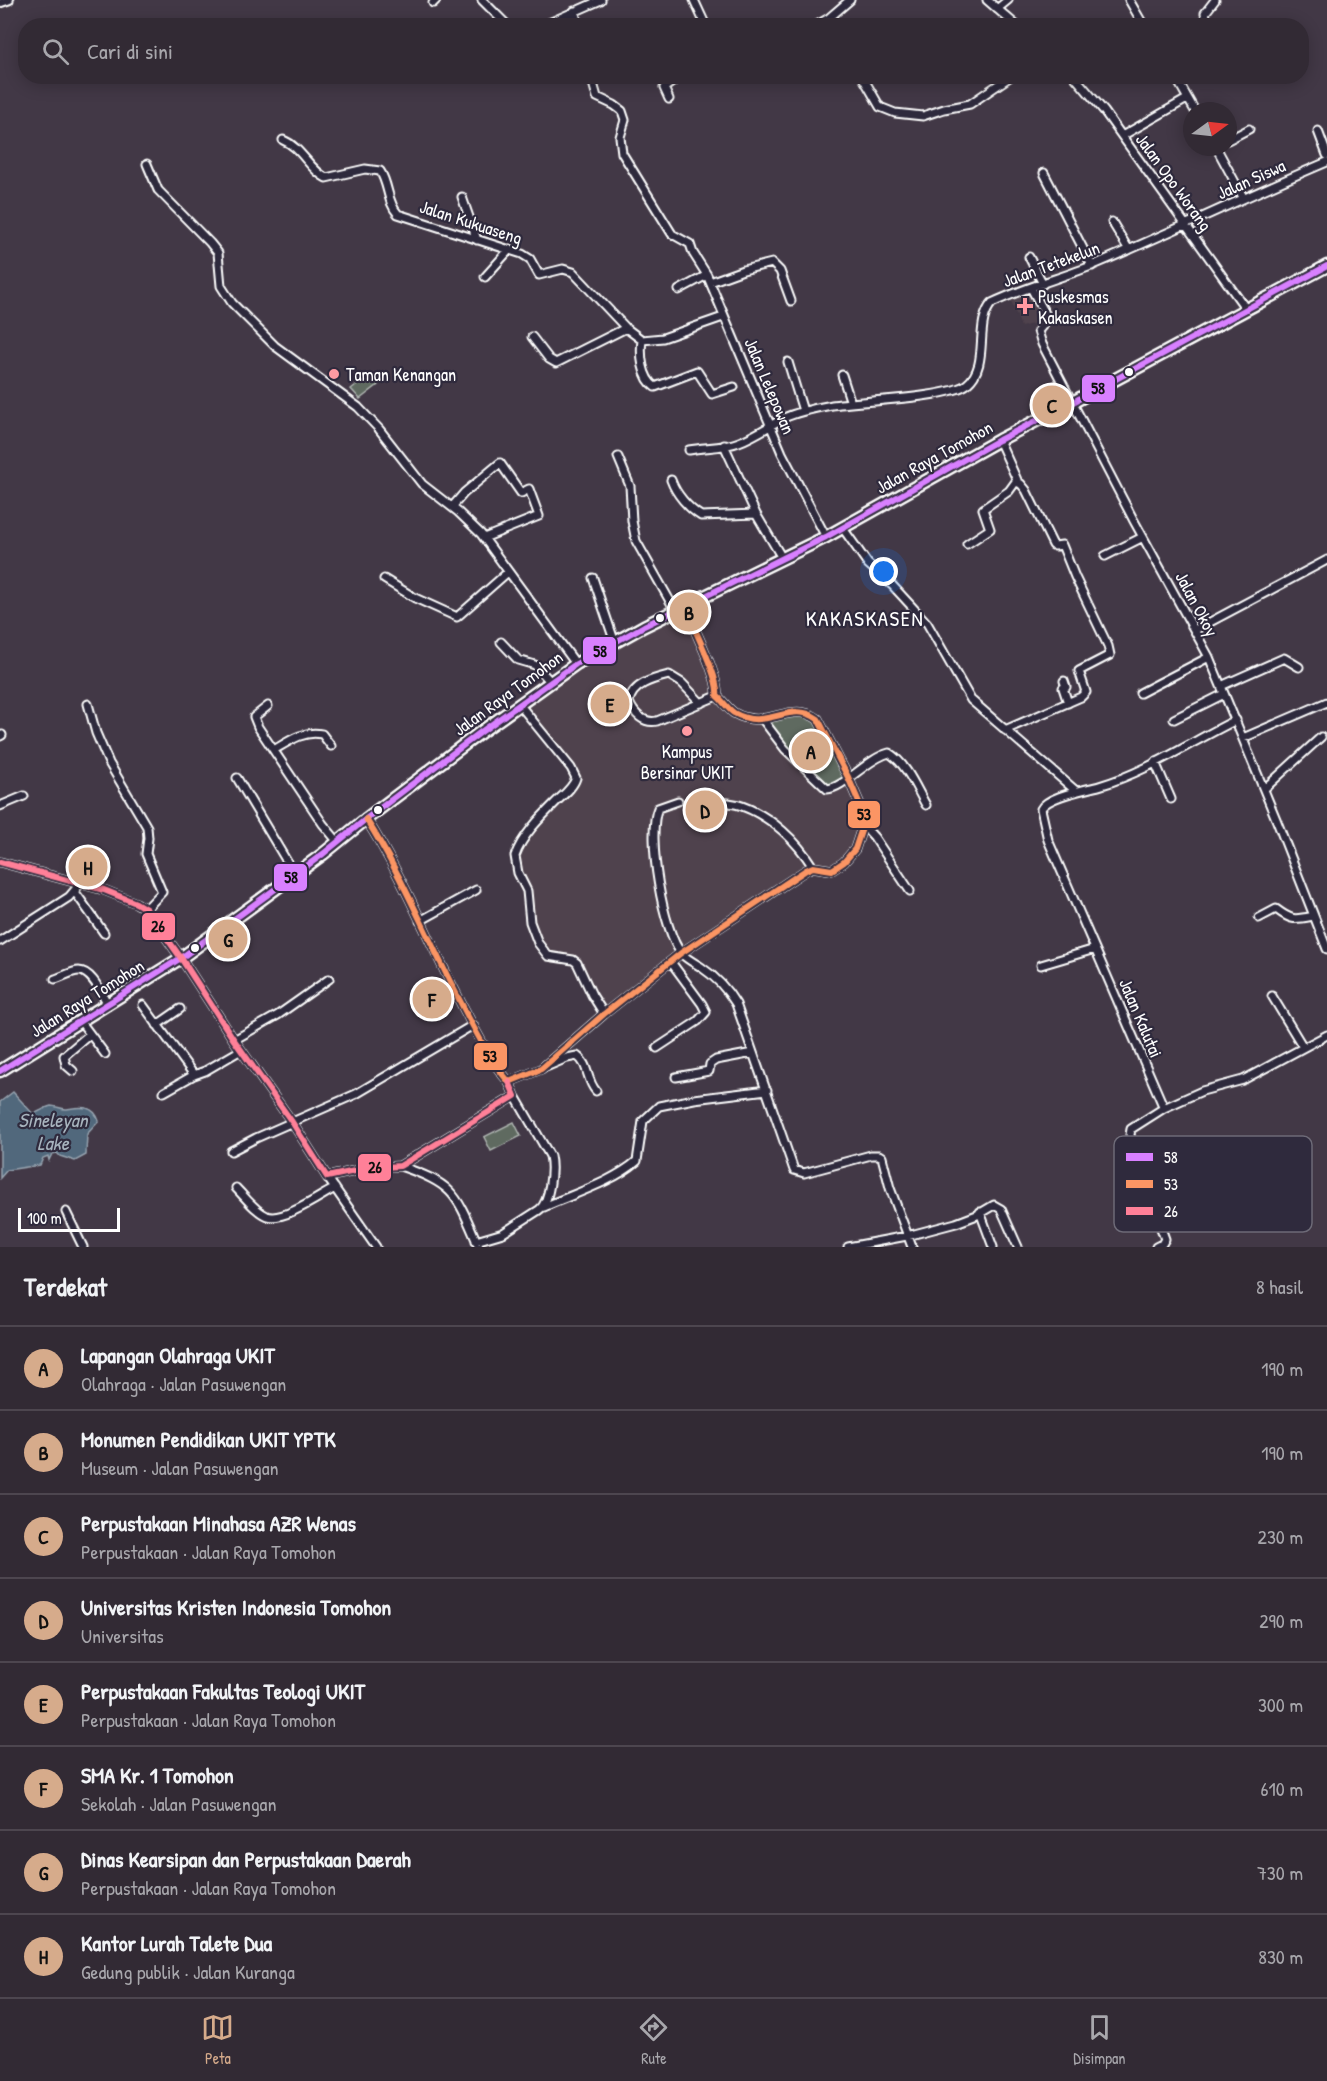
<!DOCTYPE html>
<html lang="id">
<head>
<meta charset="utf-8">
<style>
  body { margin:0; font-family:"Patrick Hand",sans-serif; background:#3d3640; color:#f1f3f6 }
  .compass { position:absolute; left:1183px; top:102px; width:54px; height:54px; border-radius:50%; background:#322a34; box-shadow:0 3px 15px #0003; rotate:75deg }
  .scale { position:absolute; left:18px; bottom:15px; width:102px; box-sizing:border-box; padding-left:6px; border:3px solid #fff; border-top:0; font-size:16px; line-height:21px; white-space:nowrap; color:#fff; -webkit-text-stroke:4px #2f2a3d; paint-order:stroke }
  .you { position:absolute; left:884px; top:572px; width:21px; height:21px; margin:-15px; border:4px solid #fff; border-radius:50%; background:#1a73e8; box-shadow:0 0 0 9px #1a73e833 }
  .badge { display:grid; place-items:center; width:39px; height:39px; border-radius:50%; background:#d6ab8b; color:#111; font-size:20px; font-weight:700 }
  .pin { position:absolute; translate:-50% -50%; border:3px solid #fff; box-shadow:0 2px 6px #0006 }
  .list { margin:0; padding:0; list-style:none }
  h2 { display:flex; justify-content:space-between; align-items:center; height:78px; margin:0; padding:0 24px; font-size:26px }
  h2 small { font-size:20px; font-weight:400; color:#a8a7ac }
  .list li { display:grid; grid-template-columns:39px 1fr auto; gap:18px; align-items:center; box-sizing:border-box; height:84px; padding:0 24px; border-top:2px solid #4d464f }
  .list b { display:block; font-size:22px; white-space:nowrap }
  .list p { margin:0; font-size:20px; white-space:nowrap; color:#a8a7ac }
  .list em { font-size:20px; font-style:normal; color:#a8a7ac }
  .icon { flex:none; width:33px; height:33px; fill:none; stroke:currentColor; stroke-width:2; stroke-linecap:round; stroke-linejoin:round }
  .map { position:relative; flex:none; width:1327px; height:1247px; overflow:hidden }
  .search { position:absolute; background:#322a34; box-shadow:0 3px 15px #0003; left:18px; right:18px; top:18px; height:66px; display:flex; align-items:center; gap:15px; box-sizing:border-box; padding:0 21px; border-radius:24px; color:#a8a7ac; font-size:22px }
  .sheet { height:750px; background:#322a34 }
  nav { display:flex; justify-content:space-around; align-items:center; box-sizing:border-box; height:84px; border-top:2px solid #4d464f; background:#322a34; font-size:16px; color:#a8a7ac }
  nav a { display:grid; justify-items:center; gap:3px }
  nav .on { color:#d6ab8b }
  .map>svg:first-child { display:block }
  .built { fill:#4f424d }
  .green { fill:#5e6a60; stroke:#aeb4b0; stroke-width:1.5 }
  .water { fill:#51687c; stroke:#97a4b0; stroke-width:1.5 }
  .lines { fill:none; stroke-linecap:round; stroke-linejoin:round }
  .minor-tunnel { stroke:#554c58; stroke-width:7; stroke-dasharray:7 3.5; stroke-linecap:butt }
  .minor-casing { stroke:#fff; stroke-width:11 }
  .highway-casing { stroke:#fff; stroke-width:15 }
  .minor { stroke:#2f2a3d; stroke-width:7 }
  .highway { stroke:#766964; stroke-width:10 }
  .bus-1-casing { stroke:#2f2a3d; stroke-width:10 }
  .bus-2-casing { stroke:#2f2a3d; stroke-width:10 }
  .bus-3-casing { stroke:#2f2a3d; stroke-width:10 }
  .bus-1 { stroke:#d880ff; stroke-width:6 }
  .bus-2 { stroke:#fb9564; stroke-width:6 }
  .bus-3 { stroke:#ff8098; stroke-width:6 }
  .poi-dot { fill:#ff9aa2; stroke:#2f2a3d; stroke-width:2 }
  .bus-dot { fill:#fff; stroke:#2f2a3d; stroke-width:2 }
  .labels { text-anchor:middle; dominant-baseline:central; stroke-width:4.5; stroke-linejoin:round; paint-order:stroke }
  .street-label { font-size:18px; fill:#fff; stroke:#2f2a3d }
  .poi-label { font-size:18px; fill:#fff; stroke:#2f2a3d; text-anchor:start }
  .water-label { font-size:20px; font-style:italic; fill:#a8b4be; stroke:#2f2a3d }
  .quarter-label { font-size:21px; letter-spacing:1.5px; fill:#fff; stroke:#2f2a3d }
  .key { fill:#2f2a3d; stroke:#6d6a77; stroke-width:1.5 }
  .key-label { font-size:16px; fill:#fff }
  .line-badge { stroke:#2f2a3d; stroke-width:2 }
  .pale-badge-label { font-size:16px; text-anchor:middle; font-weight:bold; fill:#111 }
</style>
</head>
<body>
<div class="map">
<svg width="1327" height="1247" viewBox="0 0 1327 1247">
  <rect width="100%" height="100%" fill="#423846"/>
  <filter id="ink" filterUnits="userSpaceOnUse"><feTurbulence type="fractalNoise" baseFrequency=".0167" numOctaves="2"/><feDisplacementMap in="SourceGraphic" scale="12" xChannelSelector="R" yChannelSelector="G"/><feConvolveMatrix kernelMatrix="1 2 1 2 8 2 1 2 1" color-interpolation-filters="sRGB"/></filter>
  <g filter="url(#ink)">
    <path class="built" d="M1031 290 1041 314 1036 323 1021 327 1010 298Z
      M685 606 724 705 740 715 818 719 864 814 855 849 832 870 813 867 681 953 604 1014 577 963 548 956 534 934 528 900 518 873 516 852 573 784 574 774 519 704 550 681Z"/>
    <path class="green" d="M370 374 378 385 360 399 351 389Z
      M793 712 811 714 848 777 833 789 813 776 763 720Z
      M514 1122 521 1136 491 1151 484 1137Z"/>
    <path class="water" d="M13 1092 33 1114C39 1112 46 1107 51 1106 56 1106 61 1109 66 1109 80 1107 93 1104 99 1121L87 1134 86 1155 75 1161 60 1156 57 1153 52 1154 49 1160 48 1156 43 1158 40 1165 7 1170 0 1178V1102Z"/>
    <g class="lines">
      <path class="minor-tunnel" d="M678 801 695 800"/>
      <defs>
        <path id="minor" d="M482 0 508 26
          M694 0 706 26
          M987 0 1017 26
          M1129 0 1144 26
          M0 3 9 0
          M433 3 436 0
          M997 9 1008 0
          M574 11 579 26
          M542 26 601 0
          M815 26 829 18 850 0
          M1209 26 1205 13 1215 0
          M591 76 597 97 614 105 622 111 625 120 620 137 622 153 672 234 690 244 693 253 707 275 782 453 826 537
          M862 76 880 107 895 113 923 116 944 109 970 104 1011 76
          M1074 76 1104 111 1246 309
          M1175 76 1195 111
          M669 99 664 88 681 76
          M1318 131 1327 155
          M1122 136 1187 99
          M283 140C301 147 309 169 326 178L365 169 380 171C389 184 387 203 398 214L522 254 530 259 539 275 563 269 573 272 626 328 642 340 663 338 723 317
          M1228 140 1249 129
          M1216 147 1243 197
          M147 164 158 190 210 243 218 253 221 286 232 303 275 346 358 407 379 429 422 484 458 512 481 534 576 664
          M1044 173 1092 266
          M462 197 477 240
          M1112 222 1129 250
          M1029 257 1043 284
          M485 277 510 249
          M710 282 743 270 772 263 780 271 791 301
          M1031 288 1047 317 1044 324 1038 331 1042 344 1133 519 1209 657 1276 819 1327 949
          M679 290 707 275
          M532 337 549 359 556 363 626 328
          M642 340C640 355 642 378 655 387L697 371 712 394 734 387
          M788 362 803 411
          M842 375 851 403
          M724 445 756 514 782 558
          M689 450C705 447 724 448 739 442 755 436 769 426 784 418 799 411 816 408 832 405 859 401 950 398 967 384 991 364 973 324 992 303 1025 287 1062 278 1096 264 1174 231 1249 195 1327 162
          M618 457 630 486 632 521 636 541 675 610
          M671 480C676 494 688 508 701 516L756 514
          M452 507 464 493 500 463 521 493 529 489 539 516 484 538
          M842 527 868 564 892 585 927 623 971 700 1076 791
          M967 544 990 529 983 509 1009 491 1017 480 999 440
          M1105 556 1143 537
          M593 578 615 643
          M384 579 415 598 457 617 508 572
          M1195 630 1327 560
          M501 642 518 660 535 665 550 681
          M1064 681 1066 687 1063 688 1068 703
          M1221 686 1284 658 1299 667
          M1140 693 1209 657
          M701 703 682 683 669 675C653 679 632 684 629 702 634 714 644 724 657 721L717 696
          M88 704 96 733 109 763 147 827 148 838 146 854 162 892 146 909
          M519 704 571 768 576 778C573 788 562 796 555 803 540 818 522 836 515 856L518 873 527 891 530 922 538 943 548 956 573 960 577 963 592 995 604 1014
          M268 706 254 717 258 727 323 824 338 842
          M1174 719 1224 694
          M763 720 785 749 827 789C844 788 868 758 889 753 907 764 916 788 926 805
          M1005 730 1081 697 1086 692 1079 671 1110 655 1108 646 1075 577 1062 545 1055 546 1053 545 1026 490 1021 484 1017 482
          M0 736 2 735
          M1243 738 1327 702
          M274 750C289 741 304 730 322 734L331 746
          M1155 762 1171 799
          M237 778 295 875
          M1264 789 1321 737
          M695 800C710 802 728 801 742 806 772 817 797 841 813 867
          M678 801 658 808C646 834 663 933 682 954 688 960 695 963 701 967 716 977 727 989 736 1004L794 1170 804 1173 871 1155H879L882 1157 890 1188 912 1247
          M0 806 24 796
          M366 819C403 877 429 942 461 1003 475 1030 489 1059 509 1082L541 1069 604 1014 681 953 806 870 813 867 832 870 844 862 855 849 863 825 864 814 848 777 818 719C790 699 767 732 734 713 727 708 723 701 717 696 720 678 692 626 685 606
          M863 825 874 837 910 891
          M0 862 104 890 136 903 146 909 181 958 234 1040 292 1122 327 1177 369 1168 400 1166 515 1096 509 1082
          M75 892 104 933
          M1259 918 1276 909C1292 921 1294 920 1314 916
          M420 921 476 890
          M0 941 69 897 80 884
          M1041 965 1095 949
          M55 979C62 977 72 971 79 971 92 971 102 995 108 1004
          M1272 996 1303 1047
          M143 1005 194 1075 205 1071 241 1050
          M81 1022 105 1054
          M157 1025 180 1009
          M234 1040 278 1015 329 979
          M657 1048 698 1021 706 1012 702 1004 671 962
          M546 1067 567 1058 577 1056C589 1064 586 1080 596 1091
          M73 1071 66 1065 64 1056 90 1034
          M676 1077 709 1071 710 1064 716 1060 753 1053
          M164 1092 194 1075
          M1164 1108 1048 840 1041 809C1047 796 1085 790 1099 786 1147 772 1191 742 1236 720
          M231 1151 256 1138 356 1094 473 1025
          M400 1166C456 1185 456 1194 479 1247
          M327 1177 376 1247
          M236 1188C245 1197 255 1211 267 1216 283 1222 320 1196 335 1188
          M544 1207C573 1194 613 1182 637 1161L643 1121 659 1106 694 1099 767 1090
          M66 1212 83 1247
          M980 1212 993 1247
          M476 1241 503 1233 539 1210C550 1202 553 1169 550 1156L515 1096
          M848 1247 907 1236 956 1223 977 1215 994 1205 1001 1209 1018 1247
          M1156 1247 1162 1244 1165 1239 1141 1174 1130 1135 1131 1129 1164 1108 1202 1091 1243 1080 1327 1035"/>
        <path id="highway" d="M0 1071 181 958 323 854 366 819 481 732 576 664 644 626 826 537 999 440 1073 402 1327 266"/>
      </defs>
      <use href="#minor" class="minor-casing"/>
      <use href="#highway" class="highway-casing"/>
      <use href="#minor" class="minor"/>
      <use href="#highway" class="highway"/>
      <defs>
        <path id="bus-1" d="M0 1071 181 958 323 854 366 819 481 732 576 664 644 626 826 537 999 440 1073 402 1327 266"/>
        <path id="bus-2" d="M366 819C403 877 429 942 461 1003 475 1030 489 1059 509 1082L541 1069 604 1014 681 953 806 870 813 867 832 870 844 862 855 849 863 825 864 814 848 777 818 719C790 699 767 732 734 713 727 708 723 701 717 696 720 678 692 626 685 606"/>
        <path id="bus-3" d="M0 862 104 890 136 903 146 909 181 958 234 1040 292 1122 327 1177 369 1168 400 1166 515 1096 509 1082"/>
      </defs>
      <use href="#bus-1" class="bus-1-casing"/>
      <use href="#bus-2" class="bus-2-casing"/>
      <use href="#bus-3" class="bus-3-casing"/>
      <use href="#bus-1" class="bus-1"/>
      <use href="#bus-2" class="bus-2"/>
      <use href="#bus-3" class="bus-3"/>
    </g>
  </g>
  <g class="poi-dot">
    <path d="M1022 297h6v6h6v6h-6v6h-6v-6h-6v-6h6z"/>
    <circle cx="334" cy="374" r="6"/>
    <circle cx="687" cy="731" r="6"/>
  </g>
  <g class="bus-dot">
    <circle cx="1129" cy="372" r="5"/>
    <circle cx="660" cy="618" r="5"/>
    <circle cx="378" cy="810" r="5"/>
    <circle cx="195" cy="948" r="5"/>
  </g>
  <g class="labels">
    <g class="street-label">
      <text transform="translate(1251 179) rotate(-24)">Jalan Siswa</text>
      <text transform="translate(1174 182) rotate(54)">Jalan Opo Worang</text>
      <text transform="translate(471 222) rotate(18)">Jalan Kukuaseng</text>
      <text transform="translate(1051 264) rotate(-20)">Jalan Tetekelun</text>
      <text transform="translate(770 386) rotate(67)">Jalan Lelepowan</text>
      <text transform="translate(934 457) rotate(-29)">Jalan Raya Tomohon</text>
      <text transform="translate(1197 604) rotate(62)">Jalan Okoy</text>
      <text transform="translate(508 693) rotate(-36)">Jalan Raya Tomohon</text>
      <text transform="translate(87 998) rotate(-32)">Jalan Raya Tomohon</text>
      <text transform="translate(1141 1018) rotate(67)">Jalan Kalutai</text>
    </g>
    <g class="poi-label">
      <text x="1038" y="296">Puskesmas<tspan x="1038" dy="21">Kakaskasen</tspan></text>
      <text x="346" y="374">Taman Kenangan</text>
      <text x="687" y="751" text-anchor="middle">Kampus<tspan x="687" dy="21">Bersinar UKIT</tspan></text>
    </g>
    <g class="water-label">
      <text x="53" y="1119">Sineleyan<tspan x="53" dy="23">Lake</tspan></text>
    </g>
    <g class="quarter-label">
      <text x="865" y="618">KAKASKASEN</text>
    </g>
  </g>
  <rect x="1114" y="1136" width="198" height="96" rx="9" class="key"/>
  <rect x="1126" y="1153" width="27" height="8" fill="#d880ff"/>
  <rect x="1126" y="1180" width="27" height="8" fill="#fb9564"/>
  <rect x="1126" y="1207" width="27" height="8" fill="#ff8098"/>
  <g class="key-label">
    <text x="1164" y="1163">58</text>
    <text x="1164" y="1190">53</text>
    <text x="1164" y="1217">26</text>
  </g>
  <g class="line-badge">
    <rect x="1081" y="374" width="35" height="29" rx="6" fill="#d880ff"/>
    <rect x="582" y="636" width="35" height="29" rx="6" fill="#d880ff"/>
    <rect x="847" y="800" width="34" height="29" rx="6" fill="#fb9564"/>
    <rect x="273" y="863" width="35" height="29" rx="6" fill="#d880ff"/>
    <rect x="141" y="912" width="35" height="29" rx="6" fill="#ff8098"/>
    <rect x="473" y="1042" width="35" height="29" rx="6" fill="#fb9564"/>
    <rect x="357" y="1153" width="35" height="29" rx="6" fill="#ff8098"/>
  </g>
  <g class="pale-badge-label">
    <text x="1098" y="394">58</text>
    <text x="600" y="657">58</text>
    <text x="864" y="820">53</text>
    <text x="291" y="883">58</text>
    <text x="158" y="932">26</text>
    <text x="490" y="1062">53</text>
    <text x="375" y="1173">26</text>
  </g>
</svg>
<svg class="compass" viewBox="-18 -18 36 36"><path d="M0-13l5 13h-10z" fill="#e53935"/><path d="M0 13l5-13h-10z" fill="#a8a7ac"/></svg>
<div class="scale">100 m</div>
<div class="you"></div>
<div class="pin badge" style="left:811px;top:751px">A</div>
<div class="pin badge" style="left:689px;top:612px">B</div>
<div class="pin badge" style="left:1052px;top:405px">C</div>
<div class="pin badge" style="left:705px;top:810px">D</div>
<div class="pin badge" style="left:610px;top:704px">E</div>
<div class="pin badge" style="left:432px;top:999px">F</div>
<div class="pin badge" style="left:228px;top:939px">G</div>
<div class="pin badge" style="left:88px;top:867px">H</div>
<div class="search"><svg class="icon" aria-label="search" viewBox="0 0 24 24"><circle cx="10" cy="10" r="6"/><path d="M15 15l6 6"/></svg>Cari di sini</div>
</div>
<section class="sheet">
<h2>Terdekat<small>8 hasil</small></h2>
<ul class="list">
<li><span class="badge">A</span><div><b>Lapangan Olahraga UKIT</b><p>Olahraga · Jalan Pasuwengan</p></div><em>190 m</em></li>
<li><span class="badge">B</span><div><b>Monumen Pendidikan UKIT YPTK</b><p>Museum · Jalan Pasuwengan</p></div><em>190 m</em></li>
<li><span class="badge">C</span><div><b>Perpustakaan Minahasa AZR Wenas</b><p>Perpustakaan · Jalan Raya Tomohon</p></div><em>230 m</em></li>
<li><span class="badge">D</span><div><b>Universitas Kristen Indonesia Tomohon</b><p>Universitas</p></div><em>290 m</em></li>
<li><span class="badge">E</span><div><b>Perpustakaan Fakultas Teologi UKIT</b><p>Perpustakaan · Jalan Raya Tomohon</p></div><em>300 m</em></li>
<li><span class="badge">F</span><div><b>SMA Kr. 1 Tomohon</b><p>Sekolah · Jalan Pasuwengan</p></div><em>610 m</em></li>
<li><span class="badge">G</span><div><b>Dinas Kearsipan dan Perpustakaan Daerah</b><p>Perpustakaan · Jalan Raya Tomohon</p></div><em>730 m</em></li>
<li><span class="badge">H</span><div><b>Kantor Lurah Talete Dua</b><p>Gedung publik · Jalan Kuranga</p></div><em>830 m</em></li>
</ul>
</section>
<nav>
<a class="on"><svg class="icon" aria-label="map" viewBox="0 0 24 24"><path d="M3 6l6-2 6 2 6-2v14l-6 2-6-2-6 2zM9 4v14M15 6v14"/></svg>Peta</a>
<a><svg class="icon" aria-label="directions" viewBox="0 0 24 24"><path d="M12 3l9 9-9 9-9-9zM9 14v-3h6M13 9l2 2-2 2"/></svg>Rute</a>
<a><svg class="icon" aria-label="saved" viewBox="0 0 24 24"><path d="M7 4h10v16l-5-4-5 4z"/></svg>Disimpan</a>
</nav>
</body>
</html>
